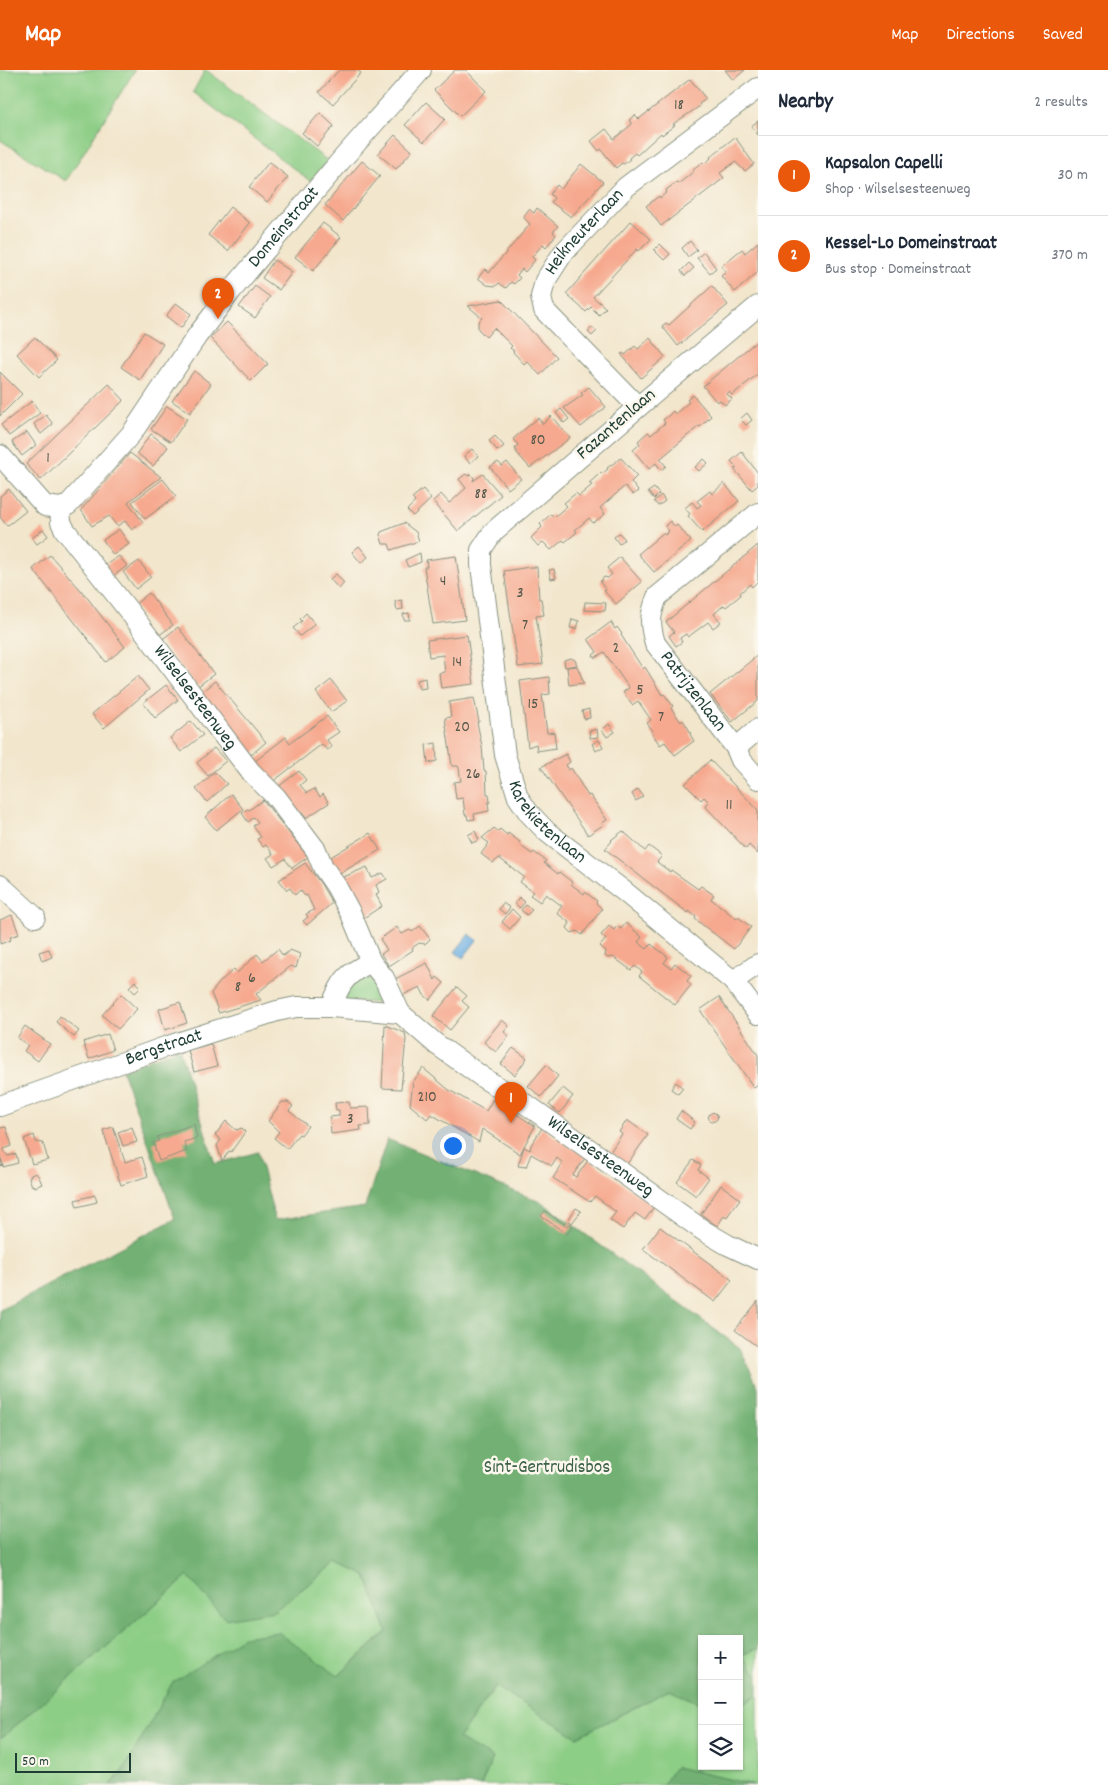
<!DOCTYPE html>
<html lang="en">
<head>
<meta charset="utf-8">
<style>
  body { margin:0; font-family:Dekko,sans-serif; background:#f2f2f3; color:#1f2937 }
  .controls { position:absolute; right:15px; bottom:15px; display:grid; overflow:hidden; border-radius:0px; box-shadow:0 1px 4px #0004 }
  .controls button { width:45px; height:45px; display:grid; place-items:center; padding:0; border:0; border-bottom:1px solid #e0e1e3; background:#fff; color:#1f2937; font:25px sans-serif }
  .scale { position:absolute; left:15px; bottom:12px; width:116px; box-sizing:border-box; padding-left:5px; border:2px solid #1f3d34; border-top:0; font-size:14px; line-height:18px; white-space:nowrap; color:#1f3d34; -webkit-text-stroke:4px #fbf7ec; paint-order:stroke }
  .you { position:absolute; left:452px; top:1075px; width:18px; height:18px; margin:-12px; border:4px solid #fff; border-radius:50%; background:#1a73e8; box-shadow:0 0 0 8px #1a73e833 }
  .badge { display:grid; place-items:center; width:32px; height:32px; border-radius:50%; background:#ea580c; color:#fff; font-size:16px; font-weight:700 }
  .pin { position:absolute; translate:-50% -41px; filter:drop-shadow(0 1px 2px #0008) }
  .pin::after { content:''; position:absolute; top:26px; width:18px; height:15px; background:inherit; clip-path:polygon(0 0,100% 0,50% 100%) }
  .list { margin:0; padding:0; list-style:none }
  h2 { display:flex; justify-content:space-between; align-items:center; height:65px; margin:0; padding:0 20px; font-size:21px }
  h2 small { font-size:16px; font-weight:400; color:#747a83 }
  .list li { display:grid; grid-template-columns:32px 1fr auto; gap:15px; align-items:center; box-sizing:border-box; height:80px; padding:0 20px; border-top:1px solid #e0e1e3 }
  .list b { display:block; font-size:19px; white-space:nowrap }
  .list p { margin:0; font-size:16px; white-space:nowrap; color:#747a83 }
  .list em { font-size:16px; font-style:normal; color:#747a83 }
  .icon { flex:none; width:28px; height:28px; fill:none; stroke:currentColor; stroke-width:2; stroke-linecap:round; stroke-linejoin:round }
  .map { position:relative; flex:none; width:758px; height:1715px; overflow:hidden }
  header { display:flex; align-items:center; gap:30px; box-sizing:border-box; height:70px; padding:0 25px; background:#ea580c; color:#fff }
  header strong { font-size:24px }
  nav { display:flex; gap:28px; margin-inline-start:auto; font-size:18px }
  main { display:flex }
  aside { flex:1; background:#fff }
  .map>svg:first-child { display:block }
  .green { fill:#8dce86; stroke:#56865d }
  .forest { fill:#72b173; stroke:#487754 }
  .water { fill:#6eb0e3; stroke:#46768c }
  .building { fill:#f6a98e }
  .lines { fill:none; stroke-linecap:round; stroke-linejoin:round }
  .minor-casing { stroke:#889280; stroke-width:22 }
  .minor { stroke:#fff; stroke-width:20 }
  .labels { text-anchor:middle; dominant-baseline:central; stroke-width:5; stroke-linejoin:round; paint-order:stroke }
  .number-label { font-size:16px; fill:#55584a }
  .street-label { font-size:19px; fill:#1f3d34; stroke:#fbf7ec }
  .park-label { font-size:19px; fill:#3a6148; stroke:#fbf7ec }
</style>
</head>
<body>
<header>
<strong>Map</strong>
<nav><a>Map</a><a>Directions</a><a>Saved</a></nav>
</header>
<main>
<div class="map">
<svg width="758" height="1715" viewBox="0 0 758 1715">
  <rect width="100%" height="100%" fill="#fbf7ec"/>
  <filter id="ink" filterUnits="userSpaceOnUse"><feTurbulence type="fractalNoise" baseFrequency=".02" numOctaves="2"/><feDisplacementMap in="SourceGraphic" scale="10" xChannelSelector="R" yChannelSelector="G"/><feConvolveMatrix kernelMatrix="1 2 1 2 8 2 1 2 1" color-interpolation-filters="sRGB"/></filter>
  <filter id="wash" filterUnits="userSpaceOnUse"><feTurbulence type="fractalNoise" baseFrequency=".0096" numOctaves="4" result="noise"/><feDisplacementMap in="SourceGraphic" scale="20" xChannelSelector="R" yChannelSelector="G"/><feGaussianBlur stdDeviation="1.12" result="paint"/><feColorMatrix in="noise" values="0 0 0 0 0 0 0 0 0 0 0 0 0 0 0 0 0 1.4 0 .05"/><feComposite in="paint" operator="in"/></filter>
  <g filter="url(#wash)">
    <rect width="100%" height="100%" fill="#f2e6cc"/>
    <path class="green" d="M0 0H135L66 111 0 70Z
      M205 0H206L328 91 310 111 193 22Z
      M367 908 375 909 391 933 338 931 358 910Z
      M337 1492 366 1506 387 1561 338 1606 278 1563 126 1696 111 1715H0V1669L188 1506 274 1541Z
      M758 1578V1606L742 1585Z
      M496 1616 577 1667 669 1620 702 1634V1696H739V1637L758 1625V1714L754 1715 675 1697 663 1715H481L493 1688 458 1669Z"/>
    <path class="forest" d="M179 978 215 1094 258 1082 275 1150 365 1137 387 1069 543 1133 740 1278 758 1317V1578L742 1585 758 1606V1624L739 1637V1569H702V1634L669 1620 577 1667 495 1616 458 1669 493 1688 481 1715H111L126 1696 172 1613 243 1567 278 1562 338 1606 387 1562 366 1506 337 1492 274 1541 225 1549 188 1506 0 1669V1240L175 1149 122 1000Z
      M675 1697 754 1715H663Z"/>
    <path class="water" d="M469 864 477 870 463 888 455 882Z"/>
    <g id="blocks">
      <path class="building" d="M339 0H357L361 3 333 34 319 22Z
        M455 0H466L486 21 460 46 434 20Z
        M725 0H745L733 10Z
        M690 9 706 29 699 34 700 36 673 54 675 55 662 65 661 63 637 85 635 83 629 88 630 89 624 94 622 93 616 98 601 79 599 81 591 71 606 59 614 69 632 54 629 50 635 45 639 49Z
        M426 32 445 49 424 72 405 55Z
        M320 43 334 56 317 76 302 63Z
        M758 51V65L751 56Z
        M395 65 412 81 396 99 378 84Z
        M735 67 754 94 745 101 735 92 720 103 724 108 661 156 646 136 659 126 660 128 667 122 666 120 677 112 678 114 687 107 693 102 692 101 703 92 704 94 711 88 710 87Z
        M362 91 380 106 343 151 325 135Z
        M269 92 288 107 267 132 249 117Z
        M581 94 603 112 571 147 551 132 554 128 550 124 557 115 561 119Z
        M230 137 250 153 228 181 208 165Z
        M537 138 558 156 553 162 556 165 546 177 543 174 532 187 535 190 525 202 522 199 517 205 520 208 514 214 511 212 506 218 499 213 496 216 487 215 478 208 485 199 489 203 530 154 524 148V146L529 139 534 143Z
        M631 151 651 169 639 181 637 179 593 227 606 238 599 245 591 237 586 242 566 224Z
        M323 153 341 167 313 201 295 187Z
        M690 171 697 180 688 187 682 178Z
        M758 172V202L735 222 721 206 726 202 721 196 742 179 745 183Z
        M660 174 670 184 664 190 654 180Z
        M704 182 716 198 710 203 697 188Z
        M274 190 292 202 279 220 262 208Z
        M689 193 694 198 685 206 681 201Z
        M255 216 270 227 255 248 239 237Z
        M712 216 728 235 678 276 662 256 666 253 669 255Z
        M501 230 557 287 540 305 527 291 524 294 513 282 514 281 510 278 512 276 494 258 486 267 478 259V252L482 248 468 236Z
        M176 233 191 244 181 258 166 246Z
        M227 252 268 294 251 311 210 268Z
        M592 257 597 261 592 266 588 262Z
        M144 262 163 274 140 310 121 297Z
        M35 267 57 290 39 307 17 284Z
        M650 268 665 287 641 308 621 284 623 283 625 285 635 276 638 279Z
        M758 270V304L732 325 729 322 727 324 732 329 725 335 720 330 717 332 703 316Z
        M194 301 211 314 190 343 172 331Z
        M0 302 22 324 0 346Z
        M109 314 124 330 41 410 26 394Z
        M589 317 606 337 581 357 564 338 583 325 581 323Z
        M693 325 711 346 700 357 699 356 660 389 666 396 661 400 656 393 649 399 633 380 640 374 638 371 648 362 651 365 665 353 663 350 668 346 673 341 675 344 689 332 687 330Z
        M32 331 40 343 9 366 1 355Z
        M167 336 187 349 171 372 151 359Z
        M561 339 569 349 564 353 556 343Z
        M747 343 752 350 746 355 740 349Z
        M46 345 53 354 41 364 34 354Z
        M551 346 570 368 530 398 517 383 515 378 518 375 513 369 538 348 543 354Z
        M27 362 36 375 22 386 12 372Z
        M151 364 168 377 153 396 137 383Z
        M495 366 504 376 498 381 489 371Z
        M472 379 478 386 470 393 464 386Z
        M742 382 758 403V415L752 420 734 399 737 398 731 391Z
        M130 383 161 407 128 432 143 452 132 460 125 451 117 456 109 446 92 456 81 440Z
        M621 388 637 406 631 412 638 421 633 425 625 416 600 438 605 444 593 453 589 448 588 449 575 460 577 462 565 472 563 470 551 480 543 472 538 476 531 468 542 457 540 454 551 444 554 447 567 436 564 433 576 423 579 426 592 415 589 413 596 407 601 402 602 404 608 399 607 398Z
        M704 389 708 393 699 401 695 397Z
        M498 392 502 396 507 392 521 409 508 419 490 397Z
        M466 404 468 406 471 404 474 408 473 411 483 404 501 425 458 461 433 431 441 424 449 433 453 430 466 418 459 409Z
        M163 409 176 426 145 449 132 432Z
        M724 413 739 431 702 462 688 446 690 444 685 438 692 432 697 438 701 435 697 431 710 421 712 424Z
        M654 418 659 424 654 429 648 422Z
        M9 419 26 441 7 456 0 447V426Z
        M423 419 431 429 413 446 407 440 415 432 412 428Z
        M661 425 665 431 658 436 654 431Z
        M670 451 675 457 677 455 691 471 654 502 638 484 663 463 665 465 669 461 665 456Z
        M404 453 416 462 419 471 391 480 389 474H383L380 465 381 462Z
        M43 459 48 466 37 474 32 468Z
        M119 459 129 474 113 485 103 470Z
        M619 463 625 469 619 474 614 467Z
        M758 475V511L752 517 750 514 740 523 741 525 726 537 724 535 714 544 721 552 713 558 708 552 688 567 686 564 680 568 682 572 676 576 669 566 674 562 666 552Z
        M359 476 368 487 361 493 352 482Z
        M420 483 421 492 408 497 405 490Z
        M50 485 86 526 125 577 106 592 33 499Z
        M119 486 127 496 112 507 104 496Z
        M456 486 465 550 433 554 424 497H427L426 490Z
        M620 487 642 512 616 534 604 521 606 520 600 512 604 507 608 508 612 504 607 498Z
        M139 491 151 507 136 519 123 502Z
        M530 497H537L539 529H541L544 545 536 546 543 594 518 597 504 501Z
        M554 499 556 508 551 509 549 500Z
        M336 504 344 513 339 519 330 509Z
        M149 523 173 555 158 566 134 535Z
        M402 530 403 539 397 540 395 531Z
        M585 532 606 533 605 541 584 540Z
        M306 543 315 554 300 566 293 558 302 551 300 549Z
        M409 543 410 550H404L403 544Z
        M572 549 579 551 577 559 570 558Z
        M611 552 615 559 617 557 622 564 621 565 643 599 645 597 662 625 664 624 673 636 671 638 681 652 683 650 691 663 690 664 694 671 675 685 665 672 660 675 651 662 653 661 647 653 651 650 638 631 632 635 623 622 629 618 604 582 595 588 593 585 597 582 588 569Z
        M178 557 214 604 197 617 160 571Z
        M467 565 474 614 441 618 439 603 445 602 443 585 429 587 427 570Z
        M758 585V631L732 652 710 624Z
        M571 588 575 590 577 595 565 597 564 590Z
        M577 596 584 613 569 615 567 597Z
        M138 606 149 620 104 658 92 644Z
        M549 607 550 624 542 625 547 663 554 662 556 678 537 681 536 674 528 677 520 611Z
        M425 608 426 618 419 619 417 610Z
        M331 610 347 631 331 642 316 622Z
        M215 611 266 672 251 685 200 623Z
        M166 615 178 630 155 648 143 633Z
        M474 628 479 652H477L482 676 484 701H486L487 724H489L490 732 488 733 489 741 474 744 475 749 468 750 467 745H465L463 728 456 729 454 712 461 711 459 698 458 696H452L445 648 451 647 449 632Z
        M589 639 590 648 584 649 582 641Z
        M327 646 339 662 327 670 332 677 327 680 322 674 271 713 254 692 286 667 290 673Z
        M191 651 203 665 181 682 170 668Z
        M609 654 615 662 607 667 602 660Z
        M597 659 598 667 590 668 589 661Z
        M599 670 603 677 596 681 592 674Z
        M436 673 437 691 428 693 426 675Z
        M214 678 226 691 208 706 197 693Z
        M566 684 570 692 566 695 569 700 571 698 588 726 590 725 607 750 602 753 603 755 588 765 541 697Z
        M710 690 758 740V784L749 775 746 779 705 736 709 732 704 727 701 730 685 714Z
        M299 701 306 710 300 715 307 723 314 719 320 727 323 724 329 733 306 748 302 743 298 746 278 717Z
        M215 702 227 714 207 732 196 719Z
        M638 719 643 726 636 731 632 724Z
        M231 724 243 739 216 760 205 747Z
        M263 730 308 787 292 798 285 789 273 796 267 788 273 784 266 775 263 777 257 769 261 767 253 756 258 752 254 747 248 752 242 743 247 739 249 740Z
        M494 758 498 761 500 759 507 765 508 763 520 772 519 774 525 779 532 784 534 782 546 791 544 793 558 804 559 802 572 812 571 814 584 824 585 822 597 831 596 833 602 839 582 865 577 861 572 863 567 858 570 853 557 843 562 836 546 824 540 832 530 825 533 822 520 812 524 807 499 788 493 793 481 784 489 773 482 768Z
        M475 761 479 770 472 773 468 765Z
        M623 761 645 781 649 776 662 786 657 792 670 802 671 800 698 819 701 816 714 825 711 829 737 849 738 847 751 857 734 879 695 849 696 847 689 841 688 843 605 779 612 771 611 770Z
        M370 763 380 780 339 804 329 788Z
        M305 793 321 814 332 833 307 855 303 851 308 847 306 844 314 840 307 825 305 826 300 820 295 825 290 818 287 820 279 810Z
        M367 797 372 808 383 803 387 809 376 815 379 822 376 825 382 836 362 849 341 808Z
        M519 827 525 832 520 838 515 834Z
        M503 833 510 838 505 844 499 839Z
        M526 835 532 840 527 845 521 840Z
        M512 839 520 847 510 859 502 852Z
        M12 845 19 864 10 867 11 870 0 874V850Z
        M626 853 642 867 638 872 647 879 651 874 668 887 664 893 671 898 675 893 691 906 687 911 691 915 675 935 639 906 642 902 635 896 631 900 613 887 608 888 605 886 606 881 600 876 606 869 601 865 609 856 614 860 617 856 621 859Z
        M420 856 430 869 425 874 419 873 412 878 413 880 389 896 381 884 387 880 380 869 397 857 402 864 410 860 412 862Z
        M49 879 52 887 42 891 39 882Z
        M278 879 283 886 290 880 300 884 296 898 291 896 256 924 261 930 219 943 211 923 221 911 234 899 237 903 257 884 263 891Z
        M427 893 435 910 437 907 444 913 430 930 424 925 420 917 401 926 393 910Z
        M135 911 141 917 135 923 129 917Z
        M457 917 467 926 462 931 469 937 450 960 433 946Z
        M121 924 137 939 118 959 102 945Z
        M719 927 758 985V1015L754 1018 700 940Z
        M180 932 187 953 165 960 159 939Z
        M60 946 79 961 74 967 56 952Z
        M502 950 509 956 504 962 509 966 496 982 484 972Z
        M385 955 405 963 406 969 401 1019 382 1018Z
        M25 956 50 974 38 991 24 981 28 975 17 968Z
        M108 964 113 980 89 989 83 972Z
        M211 974 217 996 194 1002 188 980Z
        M513 978 527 988 515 1005 501 994Z
        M546 995 558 1006 541 1027 528 1016Z
        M423 998 449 1020 486 1041 493 1029 535 1056 520 1084 482 1059 479 1072 431 1044 427 1049 410 1035 413 1012Z
        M676 1012 683 1018 678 1024 671 1019Z
        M563 1018 573 1026 560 1043 549 1035Z
        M282 1032H288L293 1036 289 1041 308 1056 301 1065 299 1064 287 1079 274 1068 279 1062 268 1051Z
        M349 1032 350 1038 369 1037 370 1055 360 1056 361 1060 331 1064 330 1047 339 1046V1040H336L335 1033Z
        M681 1041 695 1052 690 1059 676 1049Z
        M708.5 1047a4.5 4.5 0 1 1 9 0a4.5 4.5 0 1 1-9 0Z
        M627 1050 648 1065 627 1094 610 1082 622 1064 619 1062Z
        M226 1051 236 1060 242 1058 245 1062 231 1082 229 1081 222 1091 217 1075 221 1070 215 1065Z
        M194 1054 197 1068 184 1072 187 1081 159 1091 153 1073 159 1071 157 1067Z
        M6 1057 12 1076 4 1079V1081L8 1086 16 1084 18 1093 3 1097V1095L0 1096V1089L3 1095 0 1086V1058Z
        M113 1057 125 1092 142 1087 148 1106 121 1115 103 1060Z
        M132 1057 137 1072 123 1076 118 1062Z
        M542 1058 586 1087 573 1105 576 1107 589 1089 654 1137 645 1150 635 1143 623 1159 610 1150 616 1142 595 1126 590 1132 553 1108 563 1093 557 1088 552 1096 531 1084 526 1097 518 1096 524 1077 530 1080 531 1075Z
        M34 1065 36 1072 43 1073 48 1090 32 1094 24 1069Z
        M693 1090 701 1095 698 1100 709 1108 696 1126 677 1112Z
        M36 1103 39 1107 42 1114 35 1117 34 1115 32 1116 29 1108 31 1105Z
        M721 1115 740 1129 726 1148 724 1146 717 1156 701 1144Z
        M95 1125 97 1132 77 1137 75 1130Z
        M576 1138 581 1141 572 1153 568 1150Z
        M545 1141 567 1156 570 1153 573 1156 567 1164 541 1146Z
        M660 1157 732 1210 715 1232 643 1179Z
        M758 1231V1277L735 1260Z"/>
    </g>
  </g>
  <g filter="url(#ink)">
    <use href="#blocks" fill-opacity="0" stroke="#889280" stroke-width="1"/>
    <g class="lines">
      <defs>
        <g id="minor">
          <path id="s1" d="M758 236 638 337 493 462 481 480V495L505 685 518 727 529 743 547 762 625 822 733 911 758 944"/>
          <path id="s2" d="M638 337 544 240 541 227 545 211 563 183 626 117 758 18"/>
          <path id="s3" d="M0 385 45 436 60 438 68 435 132 363 197 266 231 221 343 88 421 0"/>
          <path id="s4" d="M60 438 61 452 65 460 132 545 250 701 276 727 316 780 323 797 336 816 351 844 371 892 384 908 400 943 436 974 485 1009 530 1037 704 1161 728 1175 758 1189"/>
          <path id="s5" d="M758 443 657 527C650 546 649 553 655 573L736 678 741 690 758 709"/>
          <path d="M736 678 758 659"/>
          <path d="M0 815 35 847"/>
          <path d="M733 911 758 894"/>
          <path d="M331 937C341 911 346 904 371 892"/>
          <path id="s6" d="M0 1036 168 976 277 941 296 937H331L400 943"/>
        </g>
      </defs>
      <use href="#minor" class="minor-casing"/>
      <use href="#minor" class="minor"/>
    </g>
  </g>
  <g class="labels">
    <g class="number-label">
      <text x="679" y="35">18</text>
      <text x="538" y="370">80</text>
      <text x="48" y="388">1</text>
      <text x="481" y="424">88</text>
      <text x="443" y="511">4</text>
      <text x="520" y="523">3</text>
      <text x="525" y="555">7</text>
      <text x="616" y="578">2</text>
      <text x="457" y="592">14</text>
      <text x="640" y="620">5</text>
      <text x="533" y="634">15</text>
      <text x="661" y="647">7</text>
      <text x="462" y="657">20</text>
      <text x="473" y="704">26</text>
      <text x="729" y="735">11</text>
      <text x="252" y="908">6</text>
      <text x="238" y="917">8</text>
      <text x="427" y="1027">210</text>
      <text x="350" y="1049">3</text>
    </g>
    <g class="street-label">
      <text stroke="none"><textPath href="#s3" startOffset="444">Domeinstraat</textPath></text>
      <text stroke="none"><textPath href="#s2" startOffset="228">Heikneuterlaan</textPath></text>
      <text transform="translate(617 355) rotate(-41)">Fazantenlaan</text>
      <text stroke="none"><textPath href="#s5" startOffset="240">Patrijzenlaan</textPath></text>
      <text stroke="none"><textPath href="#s4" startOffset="235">Wilselsesteenweg</textPath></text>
      <text stroke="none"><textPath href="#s1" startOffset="658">Karekietenlaan</textPath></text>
      <text stroke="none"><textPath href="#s6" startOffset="174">Bergstraat</textPath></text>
      <text stroke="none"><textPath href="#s4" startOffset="861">Wilselsesteenweg</textPath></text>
    </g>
    <g class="park-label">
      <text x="547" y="1398">Sint-Gertrudisbos</text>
    </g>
  </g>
</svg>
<div class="controls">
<button>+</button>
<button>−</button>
<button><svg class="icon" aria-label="layers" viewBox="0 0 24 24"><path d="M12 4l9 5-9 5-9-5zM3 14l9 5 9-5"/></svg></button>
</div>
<div class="scale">50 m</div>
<div class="you"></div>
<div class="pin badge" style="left:511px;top:1053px">1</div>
<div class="pin badge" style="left:218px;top:249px">2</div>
</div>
<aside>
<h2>Nearby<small>2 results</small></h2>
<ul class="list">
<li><span class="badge">1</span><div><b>Kapsalon Capelli</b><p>Shop · Wilselsesteenweg</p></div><em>30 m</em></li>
<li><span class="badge">2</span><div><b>Kessel-Lo Domeinstraat</b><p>Bus stop · Domeinstraat</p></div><em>370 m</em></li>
</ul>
</aside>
</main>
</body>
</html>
